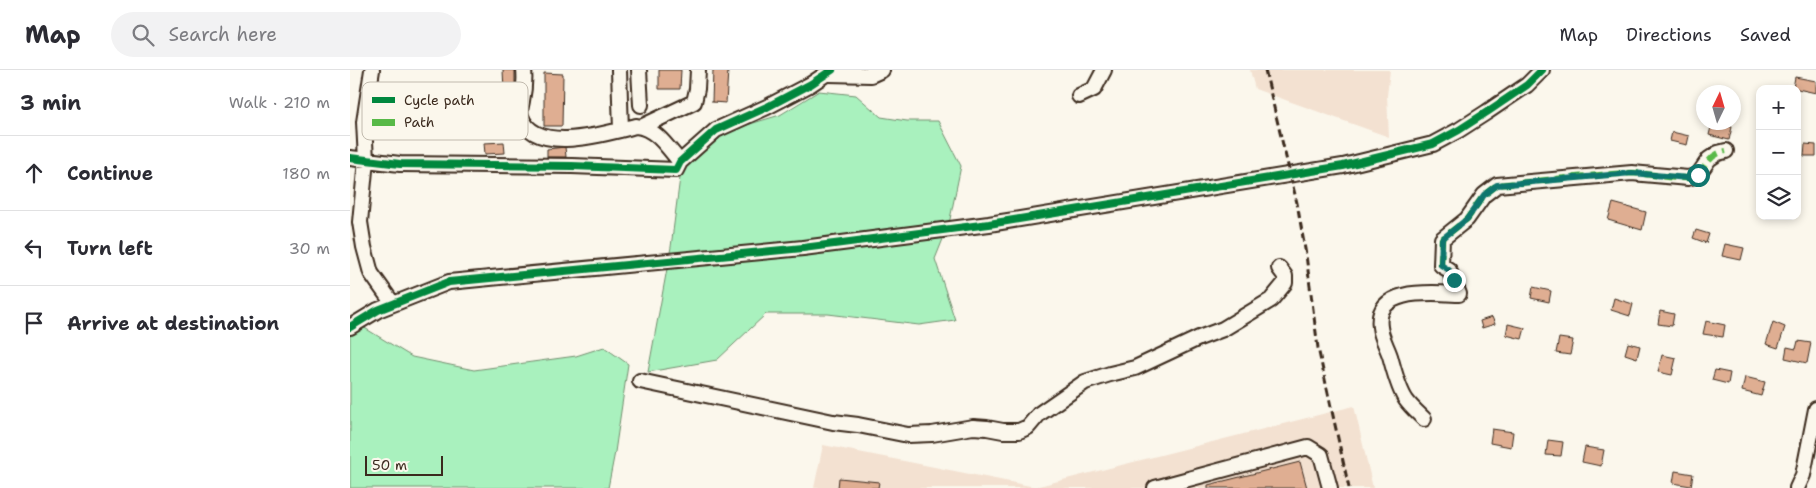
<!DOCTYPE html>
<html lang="en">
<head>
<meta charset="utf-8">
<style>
  body { margin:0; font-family:"Shantell Sans",sans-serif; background:#f2f2f3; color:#2b2b33 }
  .controls { position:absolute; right:15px; top:15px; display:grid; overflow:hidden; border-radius:10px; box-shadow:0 2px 8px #0003 }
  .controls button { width:45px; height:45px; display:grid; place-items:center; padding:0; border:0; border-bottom:1px solid #e1e1e2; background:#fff; color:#2b2b33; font:25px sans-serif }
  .compass { position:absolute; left:1346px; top:15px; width:45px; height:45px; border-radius:50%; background:#fff; box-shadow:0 2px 8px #0003; rotate:5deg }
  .scale { position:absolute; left:15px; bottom:12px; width:78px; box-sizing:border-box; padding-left:5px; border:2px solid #3b2a1e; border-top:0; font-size:14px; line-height:18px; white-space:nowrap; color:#3b2a1e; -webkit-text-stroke:4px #fbf7ec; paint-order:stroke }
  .stop { position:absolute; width:15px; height:15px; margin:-11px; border:4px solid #0f766e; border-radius:50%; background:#fff }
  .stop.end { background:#0f766e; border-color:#fff; box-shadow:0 1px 5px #0008 }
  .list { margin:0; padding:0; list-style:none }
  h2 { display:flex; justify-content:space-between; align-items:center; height:65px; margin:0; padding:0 20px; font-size:21px }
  h2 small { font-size:16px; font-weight:400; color:#7c7c81 }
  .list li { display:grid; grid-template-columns:32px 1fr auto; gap:15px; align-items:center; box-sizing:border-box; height:75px; padding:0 20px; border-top:1px solid #e1e1e2 }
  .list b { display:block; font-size:19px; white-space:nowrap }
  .list em { font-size:16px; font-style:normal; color:#7c7c81 }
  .icon { flex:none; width:28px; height:28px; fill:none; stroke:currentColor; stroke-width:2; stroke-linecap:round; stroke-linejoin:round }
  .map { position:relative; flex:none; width:1466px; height:418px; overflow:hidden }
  header { display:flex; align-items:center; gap:30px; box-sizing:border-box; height:70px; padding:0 25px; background:#fff; border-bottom:1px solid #e1e1e2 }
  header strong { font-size:24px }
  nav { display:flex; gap:28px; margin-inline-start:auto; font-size:18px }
  .search { width:350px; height:45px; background:#f2f2f3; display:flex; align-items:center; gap:12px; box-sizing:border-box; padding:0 18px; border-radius:28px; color:#7c7c81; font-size:19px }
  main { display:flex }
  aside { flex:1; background:#fff }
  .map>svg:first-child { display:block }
  .built { fill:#f3e1d1 }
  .green { fill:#a9f1be; stroke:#728e6e }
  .building { fill:#dfae92; stroke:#3b2a1e }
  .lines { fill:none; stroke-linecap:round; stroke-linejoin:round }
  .minor-casing { stroke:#3b2a1e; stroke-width:18 }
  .minor { stroke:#fbf7ec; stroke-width:14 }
  .rail { stroke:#3b2a1e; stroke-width:3; stroke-dasharray:8 4; stroke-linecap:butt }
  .quiet { stroke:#58b947; stroke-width:6; stroke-dasharray:12 6; stroke-linecap:butt }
  .cycleway-casing { stroke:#fbf7ec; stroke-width:11 }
  .cycleway { stroke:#00873e; stroke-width:8 }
  .route { stroke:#0f766e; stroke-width:6 }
  .key { fill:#fbf7ec; stroke:#c1baae; stroke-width:1 }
  .key-label { font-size:14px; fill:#3b2a1e }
</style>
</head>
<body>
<header>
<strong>Map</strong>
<div class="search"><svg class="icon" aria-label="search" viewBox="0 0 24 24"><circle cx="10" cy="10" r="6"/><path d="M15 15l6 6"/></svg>Search here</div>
<nav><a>Map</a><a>Directions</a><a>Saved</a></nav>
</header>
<main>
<aside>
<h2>3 min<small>Walk · 210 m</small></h2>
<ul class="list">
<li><svg class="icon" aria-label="ahead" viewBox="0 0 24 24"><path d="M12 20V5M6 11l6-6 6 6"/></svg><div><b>Continue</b></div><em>180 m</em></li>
<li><svg class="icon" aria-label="left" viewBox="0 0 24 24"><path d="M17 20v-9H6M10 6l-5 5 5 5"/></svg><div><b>Turn left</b></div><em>30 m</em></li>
<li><svg class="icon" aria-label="arrive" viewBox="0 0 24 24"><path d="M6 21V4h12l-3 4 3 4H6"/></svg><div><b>Arrive at destination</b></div></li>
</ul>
</aside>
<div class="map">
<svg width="1466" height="418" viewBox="0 0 1466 418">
  <rect width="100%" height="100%" fill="#fbf7ec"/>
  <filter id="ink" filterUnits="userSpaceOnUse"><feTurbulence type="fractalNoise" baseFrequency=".02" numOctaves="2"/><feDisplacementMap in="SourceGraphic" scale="10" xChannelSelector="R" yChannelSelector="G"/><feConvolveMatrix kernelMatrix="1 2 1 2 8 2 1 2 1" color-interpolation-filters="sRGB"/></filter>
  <g filter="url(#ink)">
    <path class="built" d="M900 0H1040L1037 26 1039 67 905 19Z
      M1004 336 1023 418H464L473 375 685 417Z"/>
    <path class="green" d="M469 21 506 25 531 47 557 51H588L611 96 599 154 585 189 605 250 569 255 478 244H416L367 290 298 302 321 177 331 100 358 73 390 57 430 45Z
      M0 249 62 287 124 300 226 286 254 277 278 294 265 382 258 418H0Z"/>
    <path class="building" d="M153 0H165V21H154Z
      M309 0H331L330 19H309Z
      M363 0H378L376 33 362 32Z
      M194 3 213 4 212 56H194Z
      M1445 7 1466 11V23L1443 18Z
      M1362 53 1382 57 1379 70 1359 65Z
      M1322 62 1339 66 1337 75 1320 71Z
      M154 72 155 83 135 84 134 73Z
      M1455 74 1466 75V86H1454Z
      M215 77 216 87H197V79Z
      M1263 133 1296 142 1292 160 1258 150Z
      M1346 160 1359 164 1356 173 1343 168Z
      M1375 174 1394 178 1391 190 1372 186Z
      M1183 217 1201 221 1199 232 1181 228Z
      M1264 228 1283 234 1280 246 1261 240Z
      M1310 241 1324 244 1322 256 1308 254Z
      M1142 247 1145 254 1132 258 1130 251Z
      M1356 251 1375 255 1373 267 1353 264Z
      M1423 252 1435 257 1428 278 1416 274Z
      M1158 254 1175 258 1172 269 1156 265Z
      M1209 268 1223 270 1220 285 1206 283Z
      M1448 271 1461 273 1457 293 1435 288 1437 277 1446 279Z
      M1278 273 1290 276 1287 288 1275 284Z
      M1312 285 1326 288 1322 305 1308 302Z
      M1365 300 1380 303 1378 314 1362 310Z
      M1395 307 1415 312 1411 326 1392 321Z
      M1142 359 1163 362 1161 377 1140 373Z
      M1198 370 1213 372 1211 386 1196 385Z
      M1235 377 1254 380 1251 396 1232 392Z
      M950 392 957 418H858V415Z
      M1325 401 1343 404 1341 416 1323 413Z
      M489 408 529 412 528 418H488Z"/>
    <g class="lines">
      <defs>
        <path id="minor" d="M22 0 14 52 16 90 10 152 14 177 21 203 43 234
          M174 0C175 10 174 21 172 31 171 37 169 40 171 46 184 86 257 63 286 56 306 58 318 78 330 92
          M269 0 271 60
          M289 0 291 35
          M479 4 521 5 532 0
          M729 26 744 19 754 0
          M291 57 344 32 347 19 348 0
          M0 88 50 94 222 96 326 100 330 92 366 60 417 37 461 14 482 0
          M0 257 28 240 99 212 453 178 639 154 993 96 1083 74 1109 60 1137 42 1177 15 1192 0
          M290 311 483 352 508 355 558 365 582 364 623 357 637 358 653 361H669L678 357 689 344 735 312 760 304 785 298 849 268 873 259 921 230 935 213V206L929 198
          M1074 349C1068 343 1061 337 1056 330 1048 318 1044 300 1040 286 1037 277 1031 267 1030 257 1024 216 1084 223 1109 224L1099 200 1091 195 1092 169 1117 149 1134 125 1147 115 1282 103 1338 108 1348 105 1359 89 1368 83 1376 81
          M805 418 958 377 971 385 980 418
          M1447 418 1453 405 1466 339"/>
      </defs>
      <use href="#minor" class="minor-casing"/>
      <use href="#minor" class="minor"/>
      <path class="rail" d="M915 0 947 133 956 185 968 278 999 418"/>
      <path class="quiet" d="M1091 195 1092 169 1117 149 1134 125 1147 115C1191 111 1236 105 1280 103 1299 103 1318 109 1337 108 1357 107 1353 85 1376 81"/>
      <defs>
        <path id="cycleway" d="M0 88 50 94 222 96 326 100 330 92 366 60 417 37 461 14 482 0
          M0 257 28 240 99 212 453 178 639 154 993 96 1083 74 1109 60 1137 42 1177 15 1192 0"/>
      </defs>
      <use href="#cycleway" class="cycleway-casing"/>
      <use href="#cycleway" class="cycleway"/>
    </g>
  </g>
  <g class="lines" filter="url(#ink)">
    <path class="route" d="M1104 210 1099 200 1091 195 1092 169 1117 149 1134 125 1147 115 1282 103 1338 108 1348 105"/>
  </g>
  <rect x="12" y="12" width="166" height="58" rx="8" class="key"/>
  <rect x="22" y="27" width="23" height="6" fill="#00873e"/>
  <rect x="22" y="49" width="23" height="7" fill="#58b947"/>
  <g class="key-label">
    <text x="54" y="35">Cycle path</text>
    <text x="54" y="57">Path</text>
  </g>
</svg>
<div class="controls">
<button>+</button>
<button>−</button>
<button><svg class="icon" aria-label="layers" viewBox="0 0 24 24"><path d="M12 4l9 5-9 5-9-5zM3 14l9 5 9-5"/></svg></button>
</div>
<svg class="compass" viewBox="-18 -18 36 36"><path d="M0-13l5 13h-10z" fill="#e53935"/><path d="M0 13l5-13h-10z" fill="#7c7c81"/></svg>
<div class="scale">50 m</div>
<div class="stop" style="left:1348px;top:105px"></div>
<div class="stop end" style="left:1104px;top:210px"></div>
</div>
</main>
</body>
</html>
